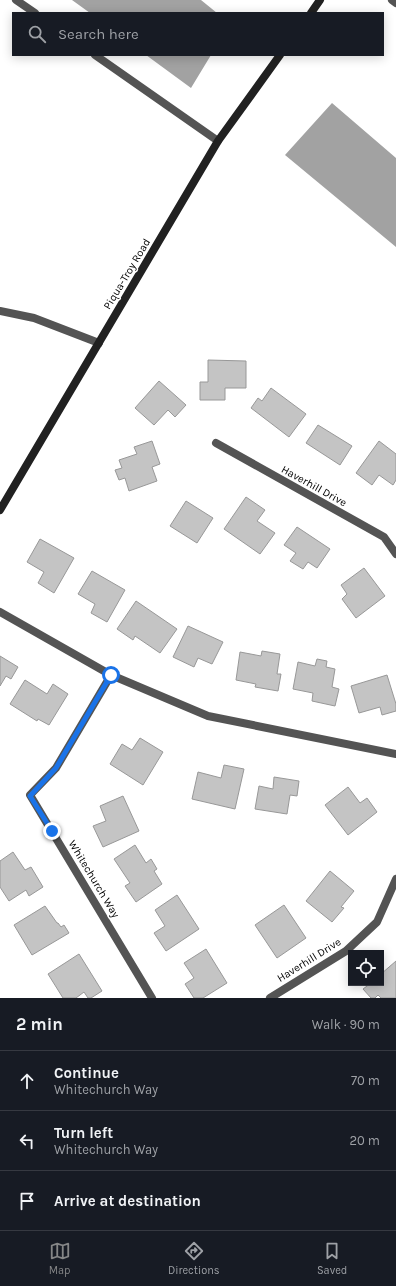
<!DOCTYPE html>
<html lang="en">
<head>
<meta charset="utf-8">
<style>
  body { margin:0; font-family:Karla,sans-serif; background:#20242c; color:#f1f3f6 }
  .controls { position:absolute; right:12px; bottom:12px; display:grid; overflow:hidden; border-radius:0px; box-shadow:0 2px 10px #0003 }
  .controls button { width:36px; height:36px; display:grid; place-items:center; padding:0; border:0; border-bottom:1px solid #363941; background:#171b24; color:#f1f3f6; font:20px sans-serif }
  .stop { position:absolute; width:12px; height:12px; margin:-9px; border:3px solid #1a73e8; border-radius:50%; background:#fff }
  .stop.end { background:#1a73e8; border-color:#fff; box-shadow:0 1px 4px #0008 }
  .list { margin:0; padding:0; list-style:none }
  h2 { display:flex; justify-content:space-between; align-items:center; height:52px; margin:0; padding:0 16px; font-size:17px }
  h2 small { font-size:13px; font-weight:400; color:#9ea1a6 }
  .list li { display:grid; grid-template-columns:26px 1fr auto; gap:12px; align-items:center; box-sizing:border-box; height:60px; padding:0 16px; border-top:1px solid #363941 }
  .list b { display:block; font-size:15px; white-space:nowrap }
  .list p { margin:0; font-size:13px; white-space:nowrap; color:#9ea1a6 }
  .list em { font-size:13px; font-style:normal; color:#9ea1a6 }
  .icon { flex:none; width:22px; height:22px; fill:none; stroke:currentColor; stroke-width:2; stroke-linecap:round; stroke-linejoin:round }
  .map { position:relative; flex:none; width:396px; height:998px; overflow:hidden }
  .search { position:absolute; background:#171b24; box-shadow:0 2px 10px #0003; left:12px; right:12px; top:12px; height:44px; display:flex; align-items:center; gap:10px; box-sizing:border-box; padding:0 14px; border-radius:0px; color:#9ea1a6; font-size:15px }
  .sheet { height:232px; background:#171b24 }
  nav { display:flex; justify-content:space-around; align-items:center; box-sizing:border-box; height:56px; border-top:1px solid #363941; background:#171b24; font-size:11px; color:#9ea1a6 }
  nav a { display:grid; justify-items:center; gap:2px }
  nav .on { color:#858687 }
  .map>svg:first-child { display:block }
  .water { fill:#a2a2a2 }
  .building { fill:#c4c4c4; stroke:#989898 }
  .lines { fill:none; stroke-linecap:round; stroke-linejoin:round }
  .lane { stroke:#545454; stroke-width:8 }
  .street { stroke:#545454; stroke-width:8 }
  .secondary { stroke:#212121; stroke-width:8 }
  .route { stroke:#1a73e8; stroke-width:5 }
  .labels { text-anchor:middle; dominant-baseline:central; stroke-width:3; stroke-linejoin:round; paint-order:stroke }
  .street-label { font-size:11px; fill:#000; stroke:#fff }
</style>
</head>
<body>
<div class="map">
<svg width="396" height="998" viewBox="0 0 396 998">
  <rect width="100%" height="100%" fill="#fff"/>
  <path class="water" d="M72 0H201L217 13H90Z
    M146 55H211L191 88Z
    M332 103 396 158V247L285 155Z"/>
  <path class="building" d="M208 360 246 361V388H225V400H200V382H208Z
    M159 381 186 405 175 417 168 410 154 425 135 408Z
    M271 388 306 414 289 437 251 408 258 398 262 401Z
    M318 425 352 446 340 465 306 443Z
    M152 441 160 464 152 467 157 481 129 491 125 478 119 480 115 470 122 468 119 460 137 454 134 447Z
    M379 441 396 454V480L393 485 379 475 372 485 356 473Z
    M246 497 265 510 257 521 275 533 260 554 224 529Z
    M186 501 213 518 197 543 170 526Z
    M297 527 330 549 317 568 308 562 303 569 290 561 296 553 284 545Z
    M40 539 74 558 54 593 38 583 44 572 27 562Z
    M364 568 385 596 356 618 342 599 347 594 341 585Z
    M92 571 125 590 107 622 91 613 95 604 78 594Z
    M136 601 177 629 160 653 135 636 133 640 117 629Z
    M188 626 223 642 212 664 198 658 194 667 173 657Z
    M262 651 280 654 277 674H281L278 691 255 687 256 684 236 680 240 652 261 656Z
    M0 656 18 667 11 679 6 676 0 686Z
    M317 659 327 661 326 667 335 669 332 687 339 689 335 706 312 701 313 693 293 689 298 662 315 666Z
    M387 675 396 704V711L382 715 380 707 359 713 351 686Z
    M25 680 47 694 53 684 68 694 49 725 38 719 37 721 10 704Z
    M140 738 163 752 143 785 110 764 122 744 132 750Z
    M224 765 244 769 235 809 192 799 198 772 221 778Z
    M274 777 299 781 297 796 290 795 287 814 255 809 259 786 273 789Z
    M348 787 360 803 367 798 377 812 348 835 325 805Z
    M123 796 139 831 103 847 93 826 106 821 100 806Z
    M135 845 146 863 151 859 157 869 154 871 162 884 136 902 125 886 130 883 114 859Z
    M13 852 25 870 31 867 43 887 29 896 26 890 9 901 0 887V861Z
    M330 871 354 891 341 907 344 908 332 922 306 901Z
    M177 895 199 929 166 951 154 933 165 926 155 910Z
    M284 905 306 938 277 958 255 925Z
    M45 906 57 923H58L61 927 64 925 69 933 32 955 14 925Z
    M206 949 227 983 203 998H194L185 984 194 978 184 963Z
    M79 954 102 991 91 998H88L84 992 76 998H63L48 974Z
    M396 961V998H381L378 995 375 998H371L363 989 371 983H381V974Z"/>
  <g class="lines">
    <path class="lane" d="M16 0 35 13
      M95 55 218 141
      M0 311 34 318 99 343"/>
    <path class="street" d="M392 0 396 3
      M216 443 384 537 396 554
      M0 612 111 675 208 716 396 754
      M111 675 56 768 30 795 152 998
      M270 998 346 951 377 922 396 879"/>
    <path class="secondary" d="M311 13 320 0
      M0 510 218 141 280 55"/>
  </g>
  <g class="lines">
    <path class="route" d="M52 831 30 796 56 768 111 675"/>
  </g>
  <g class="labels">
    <g class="street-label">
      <text transform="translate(127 274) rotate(-59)">Piqua-Troy Road</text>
      <text transform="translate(314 486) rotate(29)">Haverhill Drive</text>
      <text transform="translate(94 879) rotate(59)">Whitechurch Way</text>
      <text transform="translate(309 960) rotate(-32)">Haverhill Drive</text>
    </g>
  </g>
</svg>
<div class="controls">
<button><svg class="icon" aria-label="locate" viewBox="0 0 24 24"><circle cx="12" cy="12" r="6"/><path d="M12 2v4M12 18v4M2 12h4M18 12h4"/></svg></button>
</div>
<div class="stop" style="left:111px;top:675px"></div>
<div class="stop end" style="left:52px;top:831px"></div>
<div class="search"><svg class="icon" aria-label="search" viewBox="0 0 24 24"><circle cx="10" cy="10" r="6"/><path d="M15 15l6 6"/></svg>Search here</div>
</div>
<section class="sheet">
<h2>2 min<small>Walk · 90 m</small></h2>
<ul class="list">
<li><svg class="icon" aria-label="ahead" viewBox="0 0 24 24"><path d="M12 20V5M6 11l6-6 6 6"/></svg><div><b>Continue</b><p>Whitechurch Way</p></div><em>70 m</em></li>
<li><svg class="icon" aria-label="left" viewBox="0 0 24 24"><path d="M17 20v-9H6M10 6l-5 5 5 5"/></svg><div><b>Turn left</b><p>Whitechurch Way</p></div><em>20 m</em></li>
<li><svg class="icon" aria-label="arrive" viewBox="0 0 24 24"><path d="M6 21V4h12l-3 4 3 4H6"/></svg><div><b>Arrive at destination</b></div></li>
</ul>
</section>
<nav>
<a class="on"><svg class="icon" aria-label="map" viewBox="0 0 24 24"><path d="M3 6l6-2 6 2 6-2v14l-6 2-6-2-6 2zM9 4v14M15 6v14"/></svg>Map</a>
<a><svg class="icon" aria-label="directions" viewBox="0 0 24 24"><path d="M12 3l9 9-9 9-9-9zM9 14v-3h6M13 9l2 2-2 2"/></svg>Directions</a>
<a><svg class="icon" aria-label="saved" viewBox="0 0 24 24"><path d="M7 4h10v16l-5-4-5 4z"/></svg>Saved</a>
</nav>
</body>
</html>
